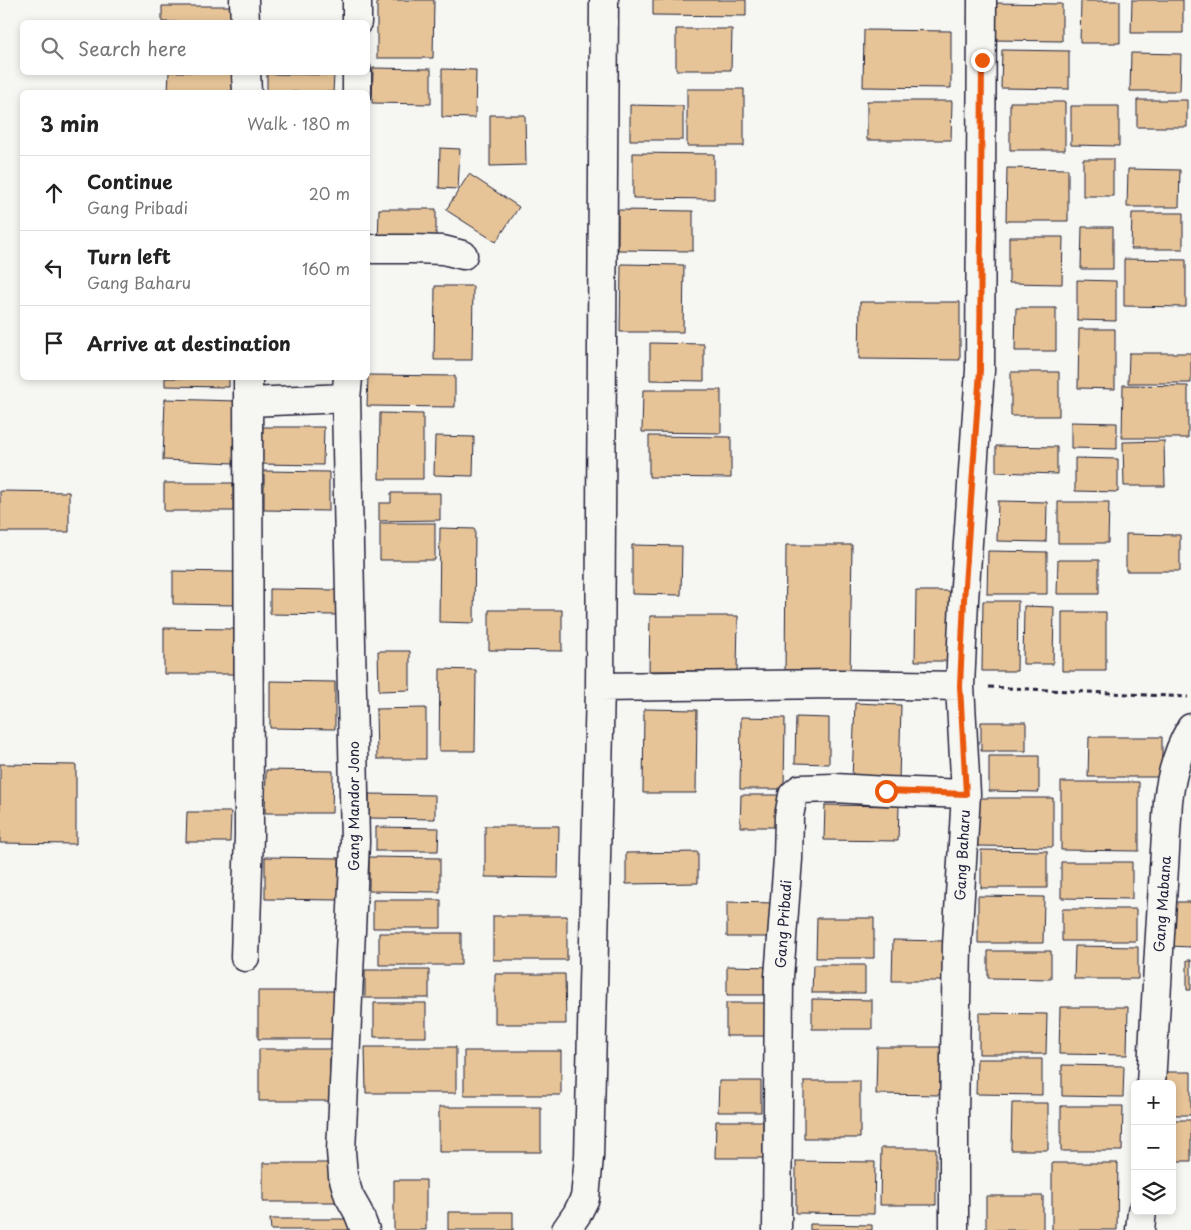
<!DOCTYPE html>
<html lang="en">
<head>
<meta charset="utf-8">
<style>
  body { margin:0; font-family:"Playpen Sans",sans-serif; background:#f6f6f6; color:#222 }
  .controls { position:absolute; right:15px; bottom:15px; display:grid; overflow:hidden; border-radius:8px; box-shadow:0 2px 8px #0003 }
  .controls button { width:45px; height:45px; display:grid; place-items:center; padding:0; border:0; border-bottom:1px solid #e0e0e0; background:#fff; color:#222; font:25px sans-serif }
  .stop { position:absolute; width:15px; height:15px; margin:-11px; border:4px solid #ea580c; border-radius:50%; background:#fff }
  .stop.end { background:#ea580c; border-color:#fff; box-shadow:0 1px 5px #0008 }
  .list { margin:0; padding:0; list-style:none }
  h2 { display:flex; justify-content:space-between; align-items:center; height:65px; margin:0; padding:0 20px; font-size:21px }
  h2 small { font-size:16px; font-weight:400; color:#767676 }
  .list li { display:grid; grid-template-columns:32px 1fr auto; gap:15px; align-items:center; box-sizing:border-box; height:75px; padding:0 20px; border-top:1px solid #e0e0e0 }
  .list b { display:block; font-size:19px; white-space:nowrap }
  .list p { margin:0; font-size:16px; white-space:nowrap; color:#767676 }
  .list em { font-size:16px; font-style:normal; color:#767676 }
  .icon { flex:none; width:28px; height:28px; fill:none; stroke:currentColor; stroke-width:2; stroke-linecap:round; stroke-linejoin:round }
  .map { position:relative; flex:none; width:1191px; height:1230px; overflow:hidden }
  .search { position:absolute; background:#fff; box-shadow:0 2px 8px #0003; left:20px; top:20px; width:350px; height:55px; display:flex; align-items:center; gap:12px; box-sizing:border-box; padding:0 18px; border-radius:8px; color:#767676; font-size:19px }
  .panel { position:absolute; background:#fff; box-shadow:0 2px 8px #0003; left:20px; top:90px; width:350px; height:290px; border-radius:8px }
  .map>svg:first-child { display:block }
  .building { fill:#e6c498; stroke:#22223b }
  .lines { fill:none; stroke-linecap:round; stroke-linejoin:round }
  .street-casing { stroke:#22223b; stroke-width:31 }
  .path { stroke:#22223b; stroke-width:3; stroke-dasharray:5 4; stroke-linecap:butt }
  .street { stroke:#f6f6f2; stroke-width:28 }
  .route { stroke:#ea580c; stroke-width:6 }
  .labels { text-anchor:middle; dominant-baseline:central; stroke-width:4; stroke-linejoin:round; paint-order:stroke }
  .street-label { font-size:14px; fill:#22223b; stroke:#f6f6f2 }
</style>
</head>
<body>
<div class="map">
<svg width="1191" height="1230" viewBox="0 0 1191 1230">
  <rect width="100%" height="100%" fill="#f6f6f2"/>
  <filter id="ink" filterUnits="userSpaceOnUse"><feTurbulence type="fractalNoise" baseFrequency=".02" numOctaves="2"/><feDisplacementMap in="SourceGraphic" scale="10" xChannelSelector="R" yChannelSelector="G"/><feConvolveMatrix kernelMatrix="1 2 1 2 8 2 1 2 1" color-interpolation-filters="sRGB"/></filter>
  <g filter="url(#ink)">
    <path class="building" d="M377 0H434L433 58H377Z
      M653 0H746V16L653 15Z
      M1132 0H1183V33H1131Z
      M1081 1H1120V43H1080Z
      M994 3 1062 4V41L994 40Z
      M162 6H240V22H162Z
      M676 29H732L731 70H676Z
      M864 30 951 31V88L863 87Z
      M1002 50 1069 51V89L1001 88Z
      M1131 53 1181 54 1180 91H1130Z
      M373 68 431 69V104L372 103Z
      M442 69 476 70 475 118 442 117Z
      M169 72H237V92H168Z
      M267 74 334 75 333 92H267Z
      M687 89H744V146H687Z
      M1137 100H1187V127H1137Z
      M867 101H952L951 140H867Z
      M1010 102H1065V150H1010Z
      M630 105 683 106V140H630Z
      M1071 106H1119V146L1071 145Z
      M490 115H525L526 165 490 166Z
      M440 148 460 149 458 189 439 188Z
      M633 153 714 154V199L633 198Z
      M1083 159H1113V196H1083Z
      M1007 168 1068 169V221H1006Z
      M1128 169 1180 170 1179 207H1127Z
      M469 174 519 207 496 242 446 210Z
      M379 209H436V247H378Z
      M618 210 693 211V251L618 250Z
      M1132 213H1183V249H1131Z
      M1082 227H1113V269H1081Z
      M1009 237H1063L1062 284 1009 283Z
      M1124 259 1186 260V307L1124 306Z
      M621 264 684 265 683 332H620Z
      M1077 280 1116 281V321L1077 320Z
      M435 286H473L472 360H434Z
      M860 302H960V360L859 359Z
      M1016 308H1056V351H1015Z
      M1079 329H1115V389L1078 388Z
      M650 343 704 344V381L650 380Z
      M1129 353H1191V383H1128Z
      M1011 372H1059V416H1011Z
      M368 375 455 376V407L367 406Z
      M165 378H229V387L165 386Z
      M1123 385 1188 386V438H1122Z
      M643 390H721V433L642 432Z
      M165 399 236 401 234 463 163 460Z
      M380 413 423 414V479H379Z
      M1071 422 1117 423V449L1071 448Z
      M259 427H324L323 465 259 464Z
      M435 436 474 437 473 476 434 475Z
      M649 436 731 437V478L649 477Z
      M1164 441 1165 486H1124L1123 442Z
      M996 446 1057 447V474L996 472Z
      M1075 458 1118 459V492L1075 491Z
      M264 471 329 472V511L264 510Z
      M164 483H233V511H164Z
      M0 491 69 492V532H0Z
      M391 493H440V520L379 521V503H391Z
      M998 501 1047 502 1046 542 997 541Z
      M1058 502H1109L1108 543H1058Z
      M380 523H435V560H380Z
      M440 528 475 529 474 623 439 622Z
      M1126 534 1180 535V571H1126Z
      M632 545 682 546 681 595 632 594Z
      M786 545H852L850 677 785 676Z
      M988 551 1047 552V594H987Z
      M1058 560H1099V594H1057Z
      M173 571 234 572V605L173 604Z
      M270 589 336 590V615L270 614Z
      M916 591H959L958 661H915Z
      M983 601H1018L1017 671H982Z
      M1024 606 1054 607 1053 664H1023Z
      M489 610H562V651L489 650Z
      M1062 612H1106V671H1062Z
      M650 616H738L737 671H649Z
      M164 628 234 629V674H164Z
      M378 651H410V690L379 691Z
      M440 669 476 670 475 751H439Z
      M270 681 335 682V729L270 728Z
      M855 703 901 705 899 781 852 779Z
      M426 708V759H377L376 709Z
      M644 709 697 710 696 793H643Z
      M741 717 785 718 784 789H740Z
      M796 717 829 718V764L795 763Z
      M981 722H1026V751H981Z
      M1089 737H1162V777H1088Z
      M989 756H1039V792L989 791Z
      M0 764 76 765V844L0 843Z
      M266 770 333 771 332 813H265Z
      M1061 782H1139V851L1061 850Z
      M369 794 435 795V819L369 818Z
      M741 795H779L778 827H740Z
      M977 798H1053V847L976 846Z
      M825 805 899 806 898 841 824 840Z
      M187 812H231L230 842H186Z
      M485 826H559L558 878 485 877Z
      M376 827 439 828 438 851H376Z
      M981 850 1047 851V888H981Z
      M698 852V883L626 884V853Z
      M265 857 339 858V900L265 899Z
      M369 857 440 858V892L369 891Z
      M1061 862H1132V899L1061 898Z
      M978 896 1044 897 1043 943H978Z
      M373 900H441V928H373Z
      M727 902 774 903 773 937H727Z
      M1170 902H1191V947L1169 946Z
      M1062 909H1136V941H1062Z
      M493 916H567V960H493Z
      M817 918H874V958H816Z
      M379 933H461V965H379Z
      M893 940 944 941V981H892Z
      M1075 946 1138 947V979H1074Z
      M988 951H1051V979L988 978Z
      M1187 960H1191V990H1187Z
      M813 965H865V993H812Z
      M727 966 772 967 771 995H727Z
      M365 970H429V998H365Z
      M495 974H565L566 1024H495Z
      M258 991H343V1039H258Z
      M812 999 872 1000V1029H812Z
      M374 1003H426V1037H374Z
      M726 1003H772V1036H726Z
      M1060 1007H1128L1127 1055 1059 1054Z
      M979 1013 1047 1014 1046 1054H979Z
      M365 1047H456V1093H366Z
      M877 1047H941V1095L876 1094Z
      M259 1049H330V1101H259Z
      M464 1051H561V1095H464Z
      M977 1059H1042V1095L976 1094Z
      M1062 1065 1124 1066 1123 1097 1062 1096Z
      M1163 1072H1191V1115H1172V1084H1163Z
      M719 1081H761V1112H718Z
      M804 1081H860V1138H804Z
      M1012 1103H1048V1150H1011Z
      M1061 1106H1123L1122 1151H1061Z
      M439 1107H541V1152H439Z
      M1172 1120H1191V1161H1172Z
      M716 1121H763V1158H715Z
      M881 1148H936V1205H880Z
      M796 1161 875 1162 874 1214 796 1213Z
      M263 1163H337L338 1202H263Z
      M1052 1163H1118L1117 1230H1052Z
      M394 1180H426V1230H394Z
      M986 1196H1043V1230H986Z
      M448 1212H513V1230H448Z
      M270 1219H353V1230H271Z
      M810 1224 872 1225V1230H810Z"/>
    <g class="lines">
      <defs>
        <path id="street" d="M244 0 245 22
          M357 22V0
          M246 72 247 92
          M357 92V72
          M368 249H412L443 250 463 255
          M348 378 346 398 355 842 341 1151 343 1176 349 1196 358 1212 365 1230
          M248 402 346 398
          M600 687 839 684 960 686
          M245 957 249 835 248 378
          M1151 1084 1168 801C1171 776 1178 750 1191 728
          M566 1230 577 1214 585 1198 589 1157 600 687 604 0
          M777 1230 779 977 788 859 789 816 793 795 800 789 835 788 886 791 966 794
          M954 1230V1115L957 945 966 794 960 686 964 600 980 370 982 0
          M1140 1230 1142 1211"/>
      </defs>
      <use href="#street" class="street-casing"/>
      <path class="path" d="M989 687 1188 697"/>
      <use href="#street" class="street"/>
    </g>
  </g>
  <g class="lines" filter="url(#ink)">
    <path class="route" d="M886 791 966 794 960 686 964 600 980 370 982 60"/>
  </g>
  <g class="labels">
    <g class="street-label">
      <text transform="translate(353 806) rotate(-90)">Gang Mandor Jono</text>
      <text transform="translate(962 855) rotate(-87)">Gang Baharu</text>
      <text transform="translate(1162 904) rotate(-86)">Gang Mabana</text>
      <text transform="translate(783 924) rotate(-86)">Gang Pribadi</text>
    </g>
  </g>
</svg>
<div class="controls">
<button>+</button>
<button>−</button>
<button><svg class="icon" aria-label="layers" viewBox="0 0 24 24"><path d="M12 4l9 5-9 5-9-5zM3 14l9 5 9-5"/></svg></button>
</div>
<div class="stop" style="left:886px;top:791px"></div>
<div class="stop end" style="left:982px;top:60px"></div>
<div class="search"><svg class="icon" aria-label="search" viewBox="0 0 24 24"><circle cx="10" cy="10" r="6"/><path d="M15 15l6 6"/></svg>Search here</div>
<section class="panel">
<h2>3 min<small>Walk · 180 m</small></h2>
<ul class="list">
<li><svg class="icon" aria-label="ahead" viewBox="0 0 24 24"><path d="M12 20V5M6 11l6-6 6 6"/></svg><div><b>Continue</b><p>Gang Pribadi</p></div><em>20 m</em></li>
<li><svg class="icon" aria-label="left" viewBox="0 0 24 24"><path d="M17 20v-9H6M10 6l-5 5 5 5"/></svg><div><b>Turn left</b><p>Gang Baharu</p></div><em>160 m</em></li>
<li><svg class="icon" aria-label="arrive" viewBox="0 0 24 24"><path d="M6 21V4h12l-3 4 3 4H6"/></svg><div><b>Arrive at destination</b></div></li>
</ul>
</section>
</div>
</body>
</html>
